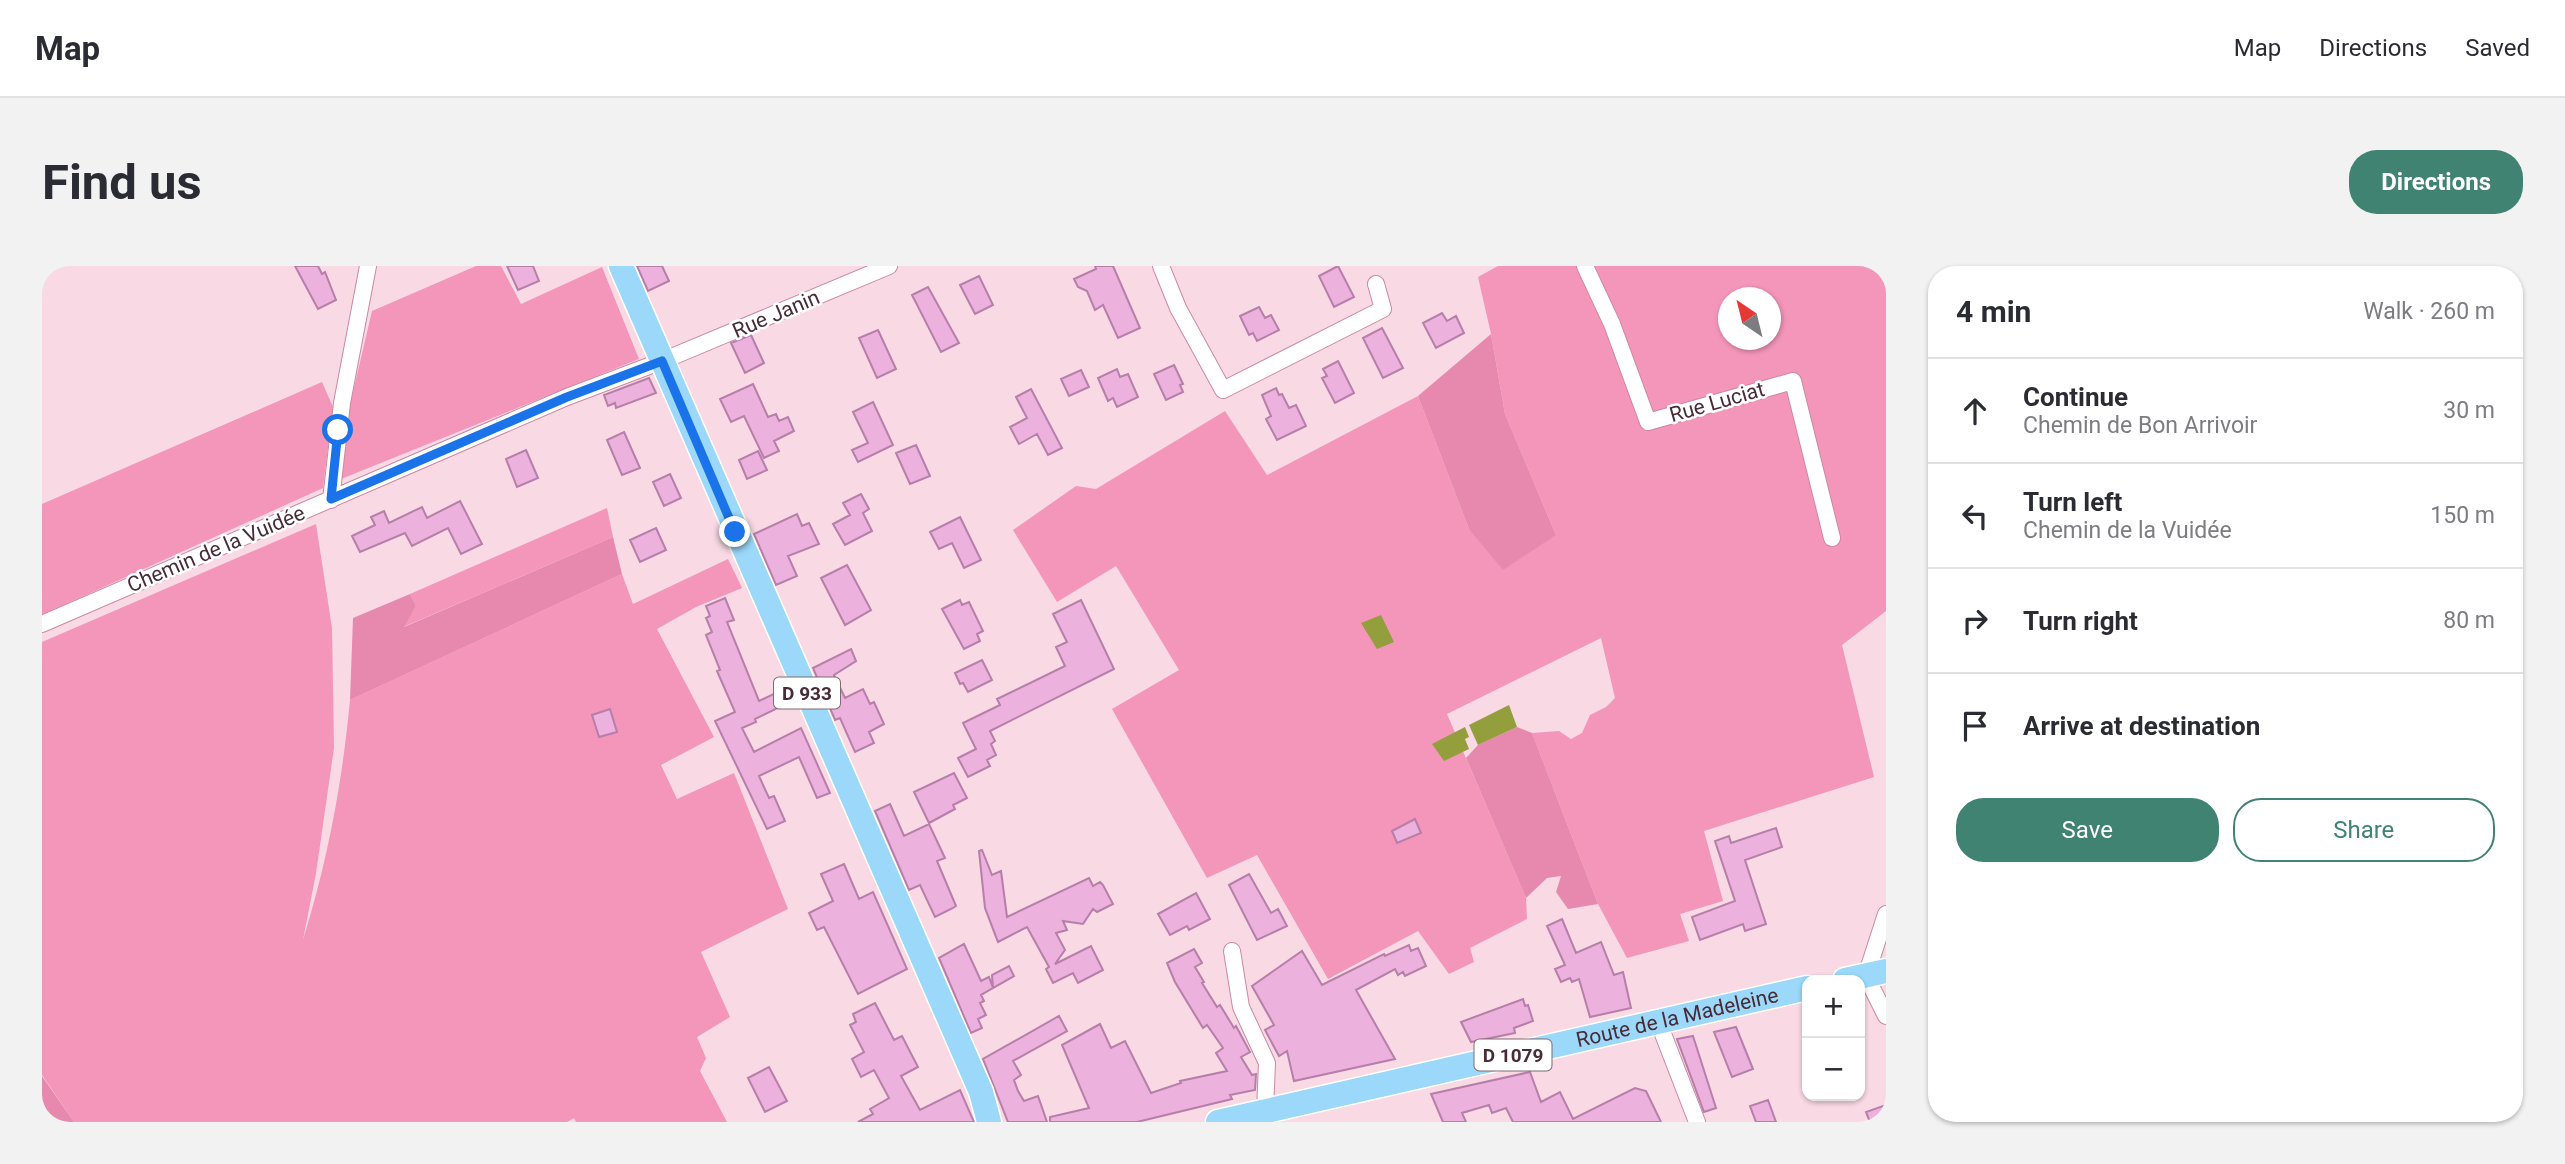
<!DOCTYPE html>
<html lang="en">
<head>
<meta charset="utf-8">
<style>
  body { margin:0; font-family:Roboto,sans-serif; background:#f2f2f3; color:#2b2b33 }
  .controls { position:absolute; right:21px; bottom:21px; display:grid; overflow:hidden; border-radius:14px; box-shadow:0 2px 5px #0004 }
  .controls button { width:63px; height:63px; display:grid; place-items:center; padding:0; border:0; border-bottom:2px solid #e1e1e2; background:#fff; color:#2b2b33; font:35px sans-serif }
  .compass { position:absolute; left:1676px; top:21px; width:63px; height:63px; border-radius:50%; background:#fff; box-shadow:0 2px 5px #0004; rotate:325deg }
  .stop { position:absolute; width:21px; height:21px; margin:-16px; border:5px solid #1a73e8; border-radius:50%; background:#fff }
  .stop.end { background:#1a73e8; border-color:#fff; box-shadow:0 2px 7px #0008 }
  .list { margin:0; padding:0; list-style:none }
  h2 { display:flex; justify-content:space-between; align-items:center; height:91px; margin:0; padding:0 28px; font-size:30px }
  h2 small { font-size:23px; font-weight:400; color:#7c7c81 }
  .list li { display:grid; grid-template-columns:46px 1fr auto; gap:21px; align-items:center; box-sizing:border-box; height:105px; padding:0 28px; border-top:2px solid #e1e1e2 }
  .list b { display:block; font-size:26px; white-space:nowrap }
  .list p { margin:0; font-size:23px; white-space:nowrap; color:#7c7c81 }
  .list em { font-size:23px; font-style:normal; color:#7c7c81 }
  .actions { display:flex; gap:14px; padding:21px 28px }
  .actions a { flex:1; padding:16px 0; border:2px solid #418372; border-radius:28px; text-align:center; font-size:24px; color:#418372 }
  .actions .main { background:#418372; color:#fff }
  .icon { flex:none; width:38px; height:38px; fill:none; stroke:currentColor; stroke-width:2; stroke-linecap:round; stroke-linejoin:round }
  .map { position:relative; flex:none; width:1844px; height:856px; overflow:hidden; border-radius:28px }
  header { display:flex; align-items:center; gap:42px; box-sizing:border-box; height:98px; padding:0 35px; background:#fff; border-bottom:2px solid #e1e1e2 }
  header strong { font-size:33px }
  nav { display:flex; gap:38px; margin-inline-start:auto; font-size:24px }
  .intro { display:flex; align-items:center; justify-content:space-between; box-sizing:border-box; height:168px; padding:0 42px }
  h1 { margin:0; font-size:49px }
  .button { padding:18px 32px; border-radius:28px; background:#418372; color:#fff; font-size:24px; font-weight:700 }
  main { display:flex; gap:42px; padding:0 42px }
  aside { flex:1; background:#fff; border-radius:28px; box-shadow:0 2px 5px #0004 }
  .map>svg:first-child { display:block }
  .green { fill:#f495ba; fill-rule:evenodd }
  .forest { fill:#e789ae }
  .water { fill:#939e3d }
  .building { fill:#ecb1dd; stroke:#b67ea9; stroke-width:2 }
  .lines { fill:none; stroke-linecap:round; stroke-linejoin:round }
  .minor-casing { stroke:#cd88a2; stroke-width:18 }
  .primary-casing { stroke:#fff; stroke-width:27 }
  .minor { stroke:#fff; stroke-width:16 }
  .primary { stroke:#9bd8f9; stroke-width:24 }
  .route { stroke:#1a73e8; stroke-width:9 }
  .labels { text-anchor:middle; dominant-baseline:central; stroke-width:5; stroke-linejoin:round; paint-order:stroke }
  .shield { fill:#fff; stroke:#7f6b72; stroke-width:2 }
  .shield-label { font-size:19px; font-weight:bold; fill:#482b36 }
  .street-label { font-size:21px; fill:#482b36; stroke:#fff }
</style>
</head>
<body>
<header>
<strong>Map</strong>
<nav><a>Map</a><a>Directions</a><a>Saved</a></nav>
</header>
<div class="intro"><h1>Find us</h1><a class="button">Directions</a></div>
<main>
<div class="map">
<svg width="1844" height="856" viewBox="0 0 1844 856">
  <rect width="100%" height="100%" fill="#f8d9e4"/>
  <path class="green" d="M434 0H459L479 38 560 1 597 93 299 213 296 190 330 45Z
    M1456 0H1844L1840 5 1844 14V345L1800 379 1832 511 1662 565 1681 635 1638 648 1647 675 1585 692 1556 638 1490 467 1517 465 1529 473 1540 467 1548 449 1564 441 1573 432 1559 372 1405 448 1484 632 1485 653 1428 682 1432 696 1407 708 1376 665 1286 713 1215 589 1165 612 1070 443 1137 404 1074 300 1015 336 971 264 1034 220 1054 223 1183 145 1225 209 1376 130 1427 263 1514 269 1463 148 1449 68 1436 11ZM1686 32H1728V74H1686Z
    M280 116 291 141 281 222 0 349V238Z
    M565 242 571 271 361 361 374 340 368 328Z
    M274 258 290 362 292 482 274 607 261 674C286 593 300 518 308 434L580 308 591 338 686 293 700 322 654 341 615 363 672 471 619 499 635 533 692 507 746 643 659 686 688 751 655 771 664 792 658 805 685 856H534L532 852 525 856H32L0 809V376Z"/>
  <path class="forest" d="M1449 68 1463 148 1514 269 1461 304 1427 263 1376 130Z
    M571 271 580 308 308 434 311 352 368 328 374 340 362 361Z
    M1475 461 1490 467 1556 638 1526 643 1514 626 1519 610 1505 612 1484 632 1424 492 1436 479Z
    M0 810 32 856H0Z"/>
  <path class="water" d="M1339 349 1352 376 1335 383 1319 357Z
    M1467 439 1475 461 1436 479 1427 459Z
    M1423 461 1427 471 1423 473 1427 483 1402 495 1390 478Z"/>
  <path class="building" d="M253 0H276L280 8 283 6 294 34 276 43Z
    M465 0H491L497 15 476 24Z
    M595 0H620L627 15 606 25Z
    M1053 0H1071L1098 62 1076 72 1061 39 1053 44 1045 25 1036 21 1032 13 1054 3Z
    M1296 0 1312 31 1292 41 1277 10Z
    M937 10 951 39 933 48 918 19Z
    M886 21 917 77 899 86 870 29Z
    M1217 41 1223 52 1229 49 1237 64 1215 75 1211 67 1207 69 1198 50Z
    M1400 47 1405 55 1414 50 1422 67 1394 82 1381 57Z
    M1340 62 1361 102 1341 112 1321 72Z
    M836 64 854 103 835 112 817 72Z
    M709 69 722 97 703 107 689 77Z
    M1296 95 1312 127 1293 137 1280 112 1285 110 1281 103Z
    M1132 99 1141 118 1138 119 1141 126 1124 134 1112 108Z
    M1075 103 1078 111 1086 108 1096 131 1075 141 1071 132 1066 135 1056 112Z
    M1039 104 1047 121 1027 130 1019 113Z
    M607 112 614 127 574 142 573 137 566 140 562 129Z
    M711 118 726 151 734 148 737 155 746 151 752 165 732 175 737 185 722 192 702 150 689 156 678 133Z
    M1234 122 1237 129 1240 128 1247 142 1254 139 1264 160 1235 174 1224 153 1229 150 1220 129Z
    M989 123 1020 182 1006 189 995 168 977 178 968 161 985 152 974 131Z
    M831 136 851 179 816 196 810 184 826 177 811 146Z
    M582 166 598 202 580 209 565 174Z
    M874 179 888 210 868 218 854 187Z
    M484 184 496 212 475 221 464 193Z
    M716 185 725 204 705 213 697 194Z
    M628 208 639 232 622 240 611 216Z
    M819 228 827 243 821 247 830 265 803 279 791 258 808 249 801 237Z
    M418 235 440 278 419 288 406 262 370 280 363 267 318 286 310 270 333 259 329 251 342 245 347 257 380 241 385 252Z
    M755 248 760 260 767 257 777 278 746 290 755 310 734 319 712 268Z
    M918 251 939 294 922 302 910 277 897 283 888 266Z
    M614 262 624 284 598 296 588 274Z
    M805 299 829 344 803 359 779 312Z
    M683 332 692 354 685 356 717 435 742 423 748 436 713 453 714 456 700 462 712 486 759 462 788 527 775 532 757 491 717 510 727 532 732 530 743 555 725 563 673 455 693 446 675 405 678 404 664 369 670 366 664 352 668 350 664 340Z
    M918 334 920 339 927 336 941 365 935 368 938 375 922 383 900 343Z
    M1039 334 1072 403 948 465 953 475 949 478 954 489 945 494 948 500 926 511 916 492 934 483 921 457 958 439 955 433 1023 400 1014 381 1025 376 1011 348Z
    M809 383 814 395 792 409 803 432 821 423 828 438 832 436 842 458 827 466 832 477 813 486 798 452 793 454 771 402Z
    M940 394 950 414 926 426 921 417 918 418 913 407Z
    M568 443 575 466 557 471 550 449Z
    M912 507 925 532 911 539 913 543 887 557 872 526Z
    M848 538 862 570 887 558 903 592 895 595 914 640 911 642 893 651 878 619 867 624 833 545Z
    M1373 553 1379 567 1355 577 1350 565Z
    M1734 562 1740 581 1703 594 1724 658 1703 665 1701 658 1658 674 1650 651 1693 635 1673 575 1687 570 1689 577Z
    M940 584 950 609 959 605 965 651 1047 612 1051 620 1058 616 1061 619 1071 638 1055 646 1051 643 1041 658 1021 655 1025 664 1014 667 1023 684 1013 698 1049 680 1061 704 1036 717 1031 707 1011 717 1004 703 1007 701 985 661 956 676 943 642 937 585Z
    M802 598 817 633 831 626 865 703 816 728 782 661 775 664 767 647 791 635 779 608Z
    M1207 608 1229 647 1236 643 1245 660 1215 674 1187 619Z
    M1154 627 1168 653 1147 664 1145 660 1128 669 1116 648Z
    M1520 653 1534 687 1559 676 1572 709 1581 706 1589 742 1548 751 1537 713 1530 716 1528 712 1519 716 1513 703 1523 699 1505 660Z
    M922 678 939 715 947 711 951 722 950 709 967 700 972 710 939 729 942 735 938 737 944 749 936 753 940 762 929 767 897 692Z
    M1367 679 1369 685 1376 682 1384 700 1363 710 1361 706 1356 709 1353 703 1314 724 1353 793 1252 815 1245 785 1237 790 1223 764 1232 759 1210 720 1260 685 1280 719 1342 688 1343 690Z
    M1152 683 1160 697 1153 701 1162 716 1160 717 1175 741 1178 739 1192 762 1194 760 1208 786 1199 791 1210 809 1214 808 1213 824 1188 829 1190 833 1095 856H1008V851L1047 842 1020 779 1058 758 1069 782 1083 775 1109 827 1139 817 1138 815 1185 805 1174 787 1181 782 1165 759 1161 762 1133 716 1125 697Z
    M1481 733 1483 740 1486 739 1491 755 1472 762 1473 767 1429 776 1419 756Z
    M833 737 852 774 860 770 876 801 859 810 878 844 918 824 932 856H816L831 848 828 843 847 832 832 804 819 811 810 793 822 786 808 759 814 756 811 748Z
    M1017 750 1025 765 971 795 979 809 972 814 976 825 982 835 996 830 1005 856H966L941 793Z
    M1694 761 1711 803 1690 811 1672 766Z
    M1651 770 1674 842 1662 846 1635 773Z
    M727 801 745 835 723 846 706 812Z
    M1488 806 1499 836 1518 826 1531 853 1593 822 1604 825 1619 856H1471L1464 842 1450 847 1447 839 1420 847 1424 856H1401L1389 828Z
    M1726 834 1734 856H1714L1708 840Z
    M1844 839V856H1828L1824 846Z"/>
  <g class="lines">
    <defs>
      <path id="minor" d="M1119 0 1136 42 1181 124 1341 43 1334 18
        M1543 0 1570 58 1606 156 1751 115 1790 272
        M289 234 300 137 326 0
        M0 358 525 131 620 95 847 0
        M1844 648 1824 710 1844 750
        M1190 685 1199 741 1225 797 1223 845
        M1616 755 1655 856"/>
      <g id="primary">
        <path d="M579 0 939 826 947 856"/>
        <path d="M1803 714 1844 705"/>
        <path id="s1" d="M1176 856 1765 722"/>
      </g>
    </defs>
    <use href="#minor" class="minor-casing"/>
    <use href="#primary" class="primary-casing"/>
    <use href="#minor" class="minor"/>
    <use href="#primary" class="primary"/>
  </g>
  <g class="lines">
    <path class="route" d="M296 164 289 233 525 131 620 95 693 266"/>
  </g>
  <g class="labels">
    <g class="shield">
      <rect x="732" y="411.5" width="66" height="31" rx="5"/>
      <rect x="1432.5" y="773.5" width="77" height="31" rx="5"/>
    </g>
    <g class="shield-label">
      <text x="765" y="427">D 933</text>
      <text x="1471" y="789">D 1079</text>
    </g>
    <g class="street-label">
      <text transform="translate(734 48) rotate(-23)">Rue Janin</text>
      <text transform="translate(1675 136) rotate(-16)">Rue Luciat</text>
      <text transform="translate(174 283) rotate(-23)">Chemin de la Vuidée</text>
      <text stroke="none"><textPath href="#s1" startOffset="471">Route de la Madeleine</textPath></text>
    </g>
  </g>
</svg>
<div class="controls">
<button>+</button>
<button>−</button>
</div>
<svg class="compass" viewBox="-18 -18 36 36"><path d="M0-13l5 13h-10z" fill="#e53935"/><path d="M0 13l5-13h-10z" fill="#7c7c81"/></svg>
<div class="stop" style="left:296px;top:164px"></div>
<div class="stop end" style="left:693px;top:266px"></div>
</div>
<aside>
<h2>4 min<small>Walk · 260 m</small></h2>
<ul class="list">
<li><svg class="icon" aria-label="ahead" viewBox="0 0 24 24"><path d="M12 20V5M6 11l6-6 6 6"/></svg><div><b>Continue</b><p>Chemin de Bon Arrivoir</p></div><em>30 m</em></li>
<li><svg class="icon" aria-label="left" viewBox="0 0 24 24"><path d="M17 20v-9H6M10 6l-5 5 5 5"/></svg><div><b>Turn left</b><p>Chemin de la Vuidée</p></div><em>150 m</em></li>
<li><svg class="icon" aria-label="right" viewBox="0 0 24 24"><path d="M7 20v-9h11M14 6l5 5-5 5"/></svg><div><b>Turn right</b></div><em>80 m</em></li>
<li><svg class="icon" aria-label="arrive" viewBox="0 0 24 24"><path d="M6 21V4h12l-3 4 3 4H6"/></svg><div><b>Arrive at destination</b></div></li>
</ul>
<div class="actions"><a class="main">Save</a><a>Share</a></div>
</aside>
</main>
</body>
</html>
